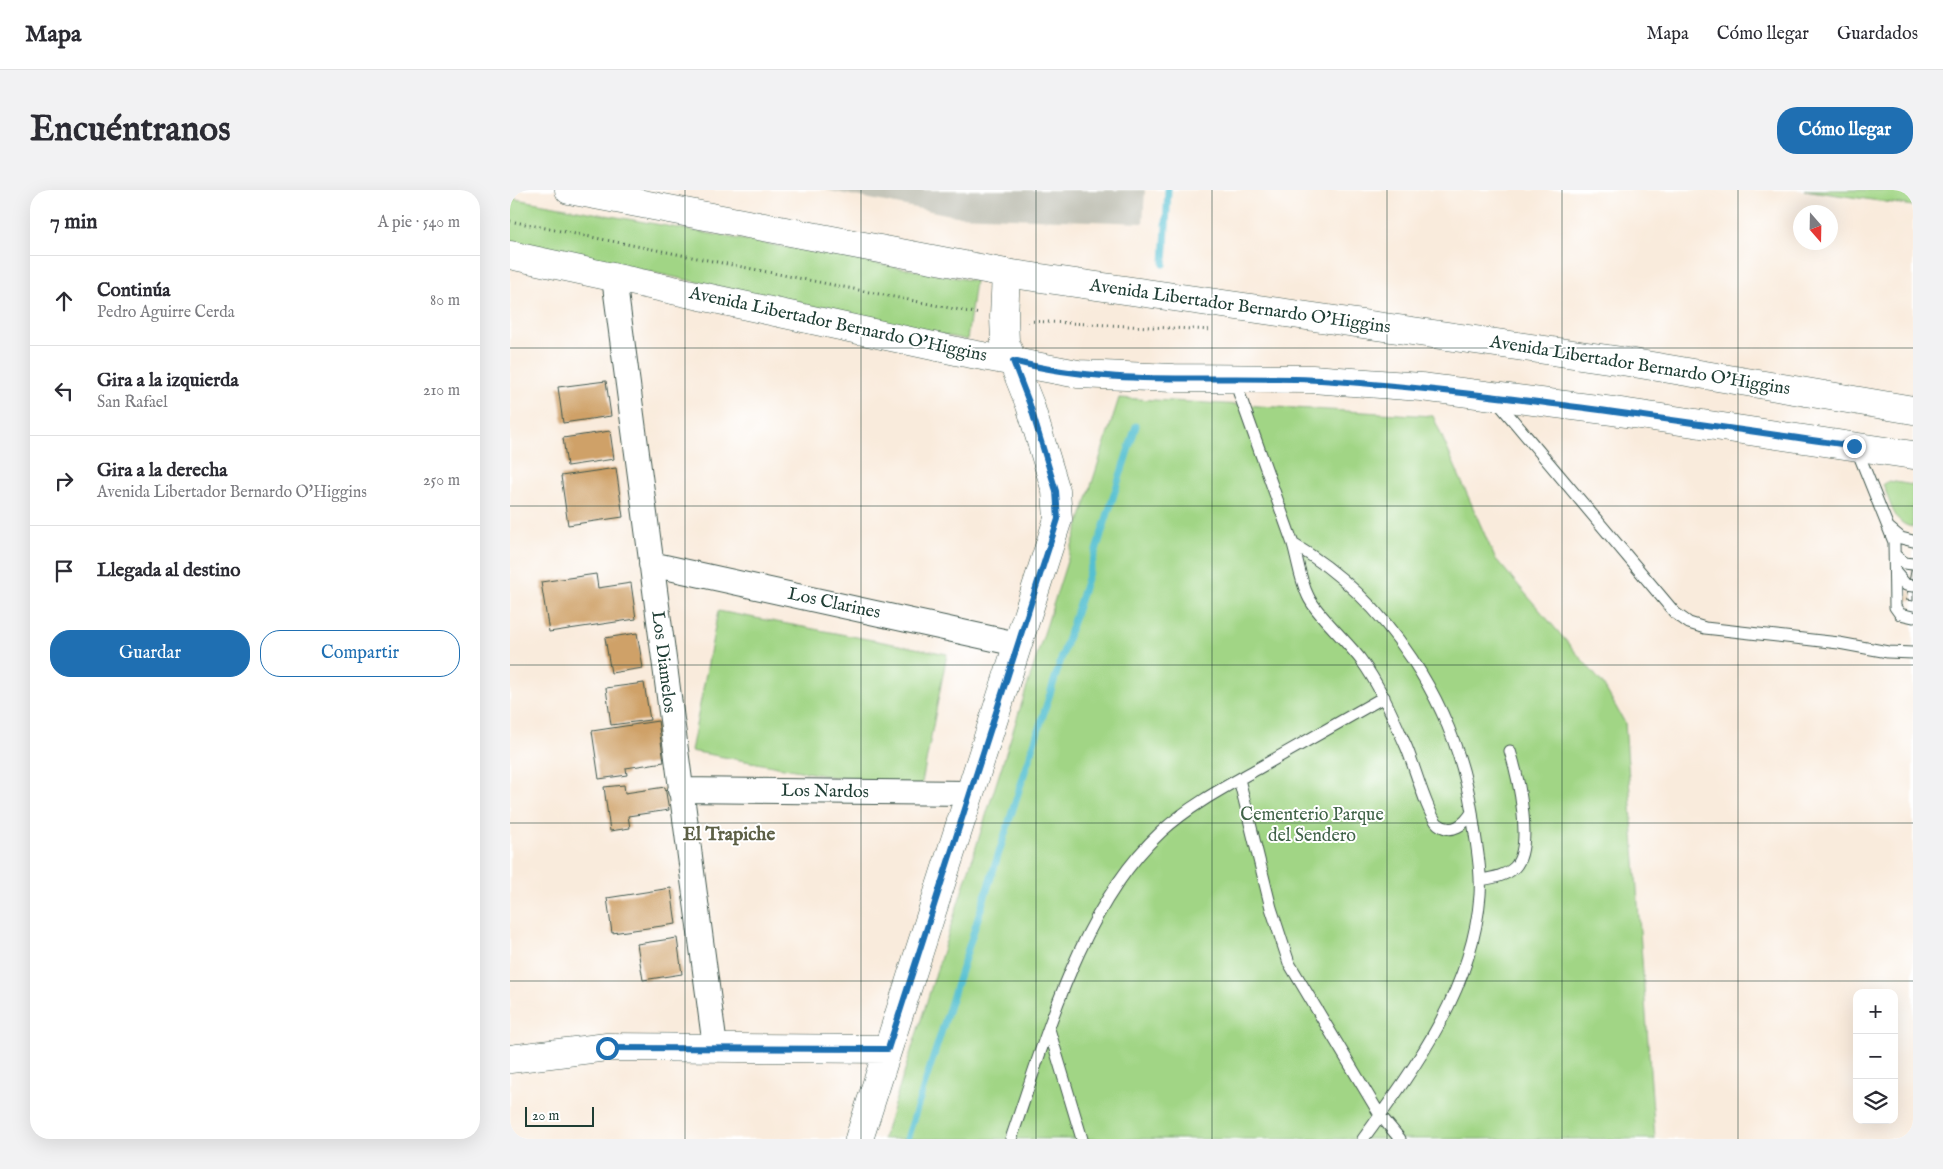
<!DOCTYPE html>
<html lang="es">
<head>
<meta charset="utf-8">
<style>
  body { margin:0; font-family:"IM FELL English",serif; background:#f2f2f3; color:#2b2b33 }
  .controls { position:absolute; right:15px; bottom:15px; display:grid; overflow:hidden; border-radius:10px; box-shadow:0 5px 20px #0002 }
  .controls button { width:45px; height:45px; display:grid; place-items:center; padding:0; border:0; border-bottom:1px solid #e1e1e2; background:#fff; color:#2b2b33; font:25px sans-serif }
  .compass { position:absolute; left:1283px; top:15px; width:45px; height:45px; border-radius:50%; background:#fff; box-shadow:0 5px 20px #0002; rotate:160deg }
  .scale { position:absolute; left:15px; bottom:12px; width:69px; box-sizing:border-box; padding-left:5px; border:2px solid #1f3d34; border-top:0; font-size:14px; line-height:18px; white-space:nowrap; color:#1f3d34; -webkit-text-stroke:4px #fff; paint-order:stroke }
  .stop { position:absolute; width:15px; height:15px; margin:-11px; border:4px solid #1f6fb2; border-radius:50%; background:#fff }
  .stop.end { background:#1f6fb2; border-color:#fff; box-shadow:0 1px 5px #0008 }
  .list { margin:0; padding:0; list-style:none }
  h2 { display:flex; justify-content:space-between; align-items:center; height:65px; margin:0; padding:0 20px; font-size:21px }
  h2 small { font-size:16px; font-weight:400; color:#7c7c81 }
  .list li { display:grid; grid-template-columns:32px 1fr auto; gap:15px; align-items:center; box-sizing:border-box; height:90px; padding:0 20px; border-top:1px solid #e1e1e2 }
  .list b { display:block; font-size:19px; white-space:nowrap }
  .list p { margin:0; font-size:16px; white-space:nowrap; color:#7c7c81 }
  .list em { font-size:16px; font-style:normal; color:#7c7c81 }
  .actions { display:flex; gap:10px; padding:15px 20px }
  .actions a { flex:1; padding:11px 0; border:1px solid #1f6fb2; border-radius:20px; text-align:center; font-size:18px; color:#1f6fb2 }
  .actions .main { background:#1f6fb2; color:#fff }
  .icon { flex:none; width:28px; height:28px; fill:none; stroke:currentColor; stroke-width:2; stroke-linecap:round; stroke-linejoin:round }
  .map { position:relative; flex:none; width:1403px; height:949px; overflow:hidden; border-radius:20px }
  header { display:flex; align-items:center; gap:30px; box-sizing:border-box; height:70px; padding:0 25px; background:#fff; border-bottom:1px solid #e1e1e2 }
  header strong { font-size:24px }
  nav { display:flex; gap:28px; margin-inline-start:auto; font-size:18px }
  .intro { display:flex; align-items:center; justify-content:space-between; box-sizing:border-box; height:120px; padding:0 30px }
  h1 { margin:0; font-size:35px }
  .button { padding:12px 22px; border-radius:20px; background:#1f6fb2; color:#fff; font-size:18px; font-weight:700 }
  main { display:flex; gap:30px; padding:0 30px }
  aside { flex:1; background:#fff; border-radius:20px; box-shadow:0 5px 20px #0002 }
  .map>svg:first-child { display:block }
  .industrial { fill:#c4c5b9 }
  .green { fill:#a1d585; stroke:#60895c }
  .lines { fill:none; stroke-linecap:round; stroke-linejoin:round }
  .stream { stroke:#55c0d1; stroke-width:7 }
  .building { fill:#cfa168 }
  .lane-casing { stroke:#40574d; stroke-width:13 }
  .street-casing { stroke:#40574d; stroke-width:26 }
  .secondary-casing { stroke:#40574d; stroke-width:29 }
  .primary-casing { stroke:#40574d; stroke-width:29 }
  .path { stroke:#40574d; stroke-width:3; stroke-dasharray:1 4; stroke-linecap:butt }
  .lane { stroke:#fff; stroke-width:11 }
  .street { stroke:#fff; stroke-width:24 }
  .secondary { stroke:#fff; stroke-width:28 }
  .primary { stroke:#fff; stroke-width:28 }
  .route { stroke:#1f6fb2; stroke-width:6 }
  .grid { fill:none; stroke:#1f3d34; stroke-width:1; stroke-opacity:0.55 }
  .labels { text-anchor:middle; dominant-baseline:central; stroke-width:4; stroke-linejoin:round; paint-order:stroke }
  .street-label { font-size:18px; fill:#1f3d34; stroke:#fff }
  .park-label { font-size:18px; fill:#406348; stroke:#fff }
  .neighbourhood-label { font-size:19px; font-weight:bold; fill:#5d6046; stroke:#fff }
</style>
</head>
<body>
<header>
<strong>Mapa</strong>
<nav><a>Mapa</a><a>Cómo llegar</a><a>Guardados</a></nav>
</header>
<div class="intro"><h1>Encuéntranos</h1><a class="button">Cómo llegar</a></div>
<main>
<aside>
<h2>7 min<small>A pie · 540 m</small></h2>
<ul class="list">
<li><svg class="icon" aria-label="ahead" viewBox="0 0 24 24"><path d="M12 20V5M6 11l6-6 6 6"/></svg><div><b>Continúa</b><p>Pedro Aguirre Cerda</p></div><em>80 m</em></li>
<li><svg class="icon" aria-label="left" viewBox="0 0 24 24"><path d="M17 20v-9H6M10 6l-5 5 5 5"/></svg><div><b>Gira a la izquierda</b><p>San Rafael</p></div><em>210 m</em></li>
<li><svg class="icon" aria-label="right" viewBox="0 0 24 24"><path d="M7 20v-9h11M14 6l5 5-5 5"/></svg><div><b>Gira a la derecha</b><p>Avenida Libertador Bernardo O'Higgins</p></div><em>250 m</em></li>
<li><svg class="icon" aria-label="arrive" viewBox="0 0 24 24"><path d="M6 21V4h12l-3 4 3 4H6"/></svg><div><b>Llegada al destino</b></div></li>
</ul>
<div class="actions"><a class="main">Guardar</a><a>Compartir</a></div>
</aside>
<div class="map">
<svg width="1403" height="949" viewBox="0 0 1403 949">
  <rect width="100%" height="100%" fill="#fff"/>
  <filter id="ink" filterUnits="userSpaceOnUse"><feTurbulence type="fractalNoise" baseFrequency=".02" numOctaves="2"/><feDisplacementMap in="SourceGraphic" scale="10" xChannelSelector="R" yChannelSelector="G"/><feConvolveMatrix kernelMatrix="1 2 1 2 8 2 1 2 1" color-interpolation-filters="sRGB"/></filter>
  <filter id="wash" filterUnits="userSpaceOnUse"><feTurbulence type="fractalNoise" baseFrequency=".0096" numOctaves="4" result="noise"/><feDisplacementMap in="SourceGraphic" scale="20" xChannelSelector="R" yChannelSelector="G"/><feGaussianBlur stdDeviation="1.12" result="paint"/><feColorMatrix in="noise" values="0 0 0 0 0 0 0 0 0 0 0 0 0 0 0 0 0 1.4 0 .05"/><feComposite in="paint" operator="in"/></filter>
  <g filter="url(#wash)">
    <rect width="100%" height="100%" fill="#f9ebdc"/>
    <path class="industrial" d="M315 0H635L633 33 446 26Z"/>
    <path class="green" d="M1294 0H1403V16Z
      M0 8 465 91 457 150 0 52Z
      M609 208 923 226 985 368 1093 494 1115 533 1145 949H373Z
      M1379 291 1403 295V337C1383 335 1380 310 1373 294Z
      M208 421 437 464 410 603 181 561Z"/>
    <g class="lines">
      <path class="stream" d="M654 74 658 0
        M397 949 626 236"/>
    </g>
    <g id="blocks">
      <path class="building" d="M96 191 101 226 53 233 48 197Z
        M100 241 104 269 57 276 53 248Z
        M106 278 113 327 58 335 51 286Z
        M1402 375H1403V411L1396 410Z
        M86 384 88 398 121 393 126 429 39 442 31 392Z
        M127 443 133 478 101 483 95 448Z
        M134 493 140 530 101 535 96 498Z
        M148 531 154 572 116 578 117 585 89 589 82 541Z
        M114 595 115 603 155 597 159 620 118 626 120 638 100 641 94 597Z
        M161 698 166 734 102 743 97 708Z
        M167 748 172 784 133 790 127 754Z"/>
    </g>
  </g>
  <g filter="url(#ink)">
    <use href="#blocks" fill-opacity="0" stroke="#40574d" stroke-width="1"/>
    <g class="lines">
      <defs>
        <path id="lane" d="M724 189 783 354
          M986 210 1165 423 1179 433 1195 438 1329 453 1378 462 1403 463
          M1347 260 1384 352 1385 417 1390 424 1403 427
          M1379 338 1391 348 1403 351
          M783 354C878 410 945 514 962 622 955 634 942 645 928 634 917 625 903 570 895 554 882 525 870 496 851 470 837 451 806 424 798 406 790 390 788 371 783 354Z
          M1385 365 1394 373 1403 374
          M1385 382 1396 395 1403 396
          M729 589 761 718 779 773 870 925 890 949
          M970 690C982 688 996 686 1005 677 1024 656 1008 586 1000 561
          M539 839 572 949
          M501 949C536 848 570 717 651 642 679 616 715 597 749 578 791 554 832 531 874 507
          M853 949C906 876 963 799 970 705 972 678 965 649 962 622"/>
        <path id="street" d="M104 88 205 857
          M141 374 507 454
          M170 600 460 603"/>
        <path id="secondary" d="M0 869 97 857 377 859
          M349 949 548 329 546 301 520 215 495 152 494 127 496 83"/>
        <path id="primary" d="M59 0 496 83 1112 171 1403 220
          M0 65 451 162 568 184 664 188 802 189 911 197 1103 221 1403 265"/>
      </defs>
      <use href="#lane" class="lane-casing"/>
      <use href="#street" class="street-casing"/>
      <use href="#secondary" class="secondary-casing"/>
      <use href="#primary" class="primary-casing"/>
      <path class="path" d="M0 31 470 124
        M518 131 702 140"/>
      <use href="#lane" class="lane"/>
      <use href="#street" class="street"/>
      <use href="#secondary" class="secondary"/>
      <use href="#primary" class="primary"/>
    </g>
  </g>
  <g class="lines" filter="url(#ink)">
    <path class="route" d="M97 858 378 859 548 329 546 301 520 215 503 171C607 199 718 183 825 191 999 204 1172 232 1344 256"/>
  </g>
  <path class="grid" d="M175 0V949M351 0V949M526 0V949M702 0V949M877 0V949M1052 0V949M1228 0V949M0 158H1403M0 316H1403M0 475H1403M0 633H1403M0 791H1403"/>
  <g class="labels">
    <g class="street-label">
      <text transform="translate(730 117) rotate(8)">Avenida Libertador Bernardo O'Higgins</text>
      <text transform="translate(328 135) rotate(12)">Avenida Libertador Bernardo O'Higgins</text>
      <text transform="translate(1130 176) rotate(9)">Avenida Libertador Bernardo O'Higgins</text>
      <text transform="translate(324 414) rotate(12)">Los Clarines</text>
      <text transform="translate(153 472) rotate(83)">Los Diamelos</text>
      <text transform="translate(315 602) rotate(1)">Los Nardos</text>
    </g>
    <g class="park-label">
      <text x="802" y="625">Cementerio Parque<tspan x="802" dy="21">del Sendero</tspan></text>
    </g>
    <g class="neighbourhood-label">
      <text x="219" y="645">El Trapiche</text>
    </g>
  </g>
</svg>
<div class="controls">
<button>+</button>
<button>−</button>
<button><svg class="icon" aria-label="layers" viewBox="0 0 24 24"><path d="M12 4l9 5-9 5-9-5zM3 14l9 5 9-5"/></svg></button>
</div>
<svg class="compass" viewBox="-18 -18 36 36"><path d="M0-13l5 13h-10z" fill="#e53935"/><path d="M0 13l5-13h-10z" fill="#7c7c81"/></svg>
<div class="scale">20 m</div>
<div class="stop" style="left:97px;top:858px"></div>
<div class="stop end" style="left:1344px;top:256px"></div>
</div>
</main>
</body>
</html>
